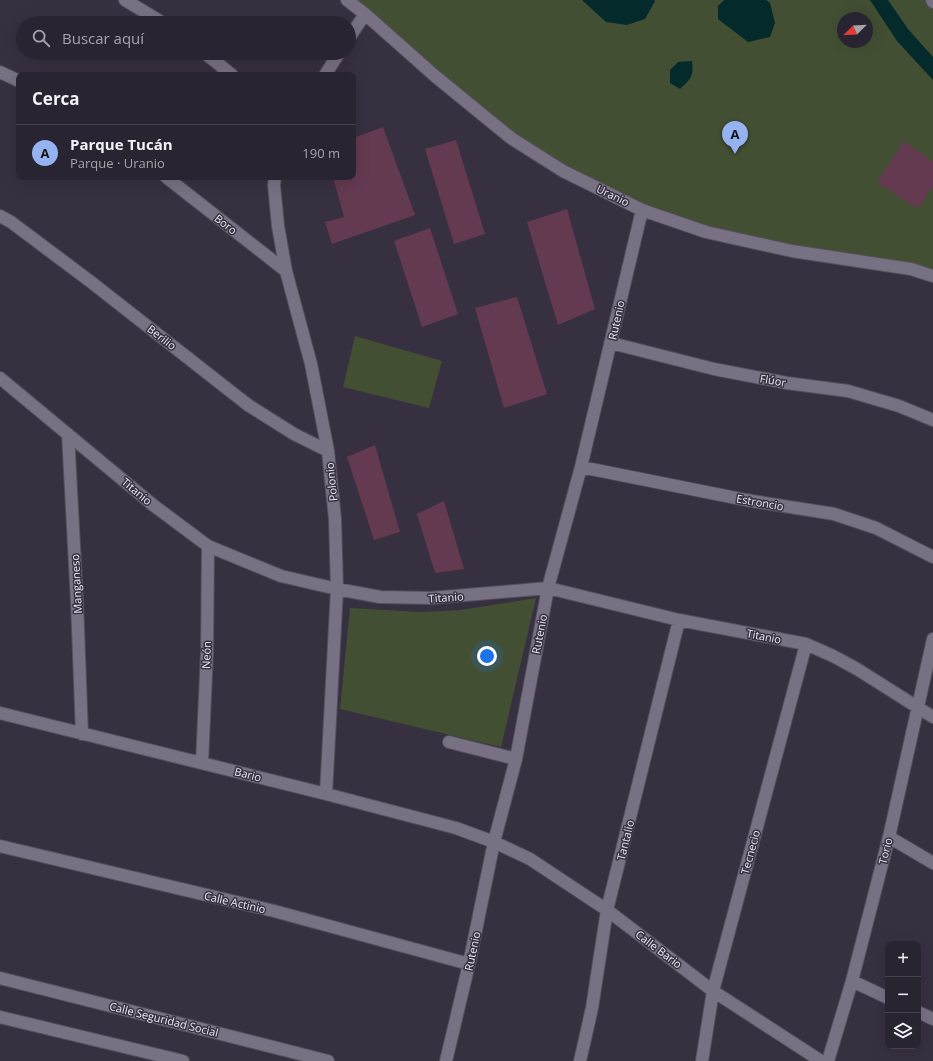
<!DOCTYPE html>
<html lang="es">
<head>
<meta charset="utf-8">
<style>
  body { margin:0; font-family:"Open Sans",sans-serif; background:#312c39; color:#f1f3f6 }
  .controls { position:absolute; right:12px; bottom:12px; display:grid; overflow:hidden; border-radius:8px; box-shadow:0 4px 16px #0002 }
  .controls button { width:36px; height:36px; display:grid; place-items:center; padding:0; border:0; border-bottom:1px solid #45414d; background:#292431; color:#f1f3f6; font:20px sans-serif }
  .compass { position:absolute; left:837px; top:12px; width:36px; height:36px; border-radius:50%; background:#292431; box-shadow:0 4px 16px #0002; rotate:246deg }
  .you { position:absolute; left:487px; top:656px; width:14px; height:14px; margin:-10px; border:3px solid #fff; border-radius:50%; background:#1a73e8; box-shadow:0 0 0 6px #1a73e833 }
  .badge { display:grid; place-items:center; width:26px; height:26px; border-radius:50%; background:#95b2f1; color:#111; font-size:13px; font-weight:700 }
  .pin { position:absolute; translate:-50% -33px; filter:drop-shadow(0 1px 2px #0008) }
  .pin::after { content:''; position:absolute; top:21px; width:14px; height:12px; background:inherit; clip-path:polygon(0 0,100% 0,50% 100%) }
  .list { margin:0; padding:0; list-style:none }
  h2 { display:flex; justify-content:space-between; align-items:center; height:52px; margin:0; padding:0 16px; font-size:17px }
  h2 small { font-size:13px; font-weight:400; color:#a5a4ab }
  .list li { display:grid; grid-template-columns:26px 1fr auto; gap:12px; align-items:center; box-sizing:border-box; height:56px; padding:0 16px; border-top:1px solid #45414d }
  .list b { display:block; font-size:15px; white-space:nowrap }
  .list p { margin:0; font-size:13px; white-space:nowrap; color:#a5a4ab }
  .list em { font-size:13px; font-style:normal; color:#a5a4ab }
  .icon { flex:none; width:22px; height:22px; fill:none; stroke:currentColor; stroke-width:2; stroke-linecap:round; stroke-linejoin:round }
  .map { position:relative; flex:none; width:933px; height:1061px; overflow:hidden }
  .search { position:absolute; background:#292431; box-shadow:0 4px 16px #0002; left:16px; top:16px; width:340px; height:44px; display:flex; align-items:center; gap:10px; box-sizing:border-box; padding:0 14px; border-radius:22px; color:#a5a4ab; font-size:15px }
  .panel { position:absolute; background:#292431; box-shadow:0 4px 16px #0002; left:16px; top:72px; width:340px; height:108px; border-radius:8px }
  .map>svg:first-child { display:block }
  .green { fill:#434f33; fill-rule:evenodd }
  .water { fill:#042a2b }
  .building { fill:#643a51 }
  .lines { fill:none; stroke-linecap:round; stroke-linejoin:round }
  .minor-casing { stroke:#544f5c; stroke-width:14 }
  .minor { stroke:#787184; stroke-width:12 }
  .labels { text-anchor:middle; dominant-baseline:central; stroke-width:3; stroke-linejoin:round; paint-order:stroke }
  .street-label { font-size:11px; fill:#eeeaf4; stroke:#373041 }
</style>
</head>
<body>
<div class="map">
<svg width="933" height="1061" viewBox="0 0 933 1061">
  <rect width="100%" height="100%" fill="#373041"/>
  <path class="green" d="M347 0H932L933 2V276L792 251 642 210 511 138ZM843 18H867V42H843Z
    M355 336 442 361 429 408 343 387Z
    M536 598 501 747 340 709 350 608 420 612 461 610Z"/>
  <path class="water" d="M582 0H654L655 1 645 19 627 25 606 22Z
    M724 0H766L770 3 775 23 770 37 748 42 718 19V6Z
    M870 0H888L908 29 933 57V80L897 41Z
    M692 61C694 76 691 79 680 89L670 83V70L678 62Z"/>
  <path class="building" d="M383 127 415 215 332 244 325 222 344 217 333 177H353V138Z
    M456 140 485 234 454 244 425 149Z
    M904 141 933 162V186L918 209 877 182Z
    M567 209 595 309 558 325 527 222Z
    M430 228 458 314 422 327 394 241Z
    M517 297 547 394 504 408 475 308Z
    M375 445 400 532 374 540 347 457Z
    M444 501 464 569 435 573 417 514Z"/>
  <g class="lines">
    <defs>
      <path id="minor" d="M125 0 163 23
        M347 0 365 14 435 76 511 138 563 171 642 210 706 232 792 251 911 269 933 276
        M932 0 933 2
        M349 38 365 14
        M205 53 232 75
        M0 72 19 81
        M325 75 339 53
        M166 177 286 271
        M275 177 274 185 278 226 286 271 311 364 328 451 335 519 337 589 326 794
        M0 216 11 222 91 282 248 405 294 434 328 451
        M611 343 714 369 787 383 848 391 899 406 933 420
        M0 378 153 505 208 546 281 576 337 589 380 597 431 598 548 588 679 620 806 644 833 656 857 669 933 717
        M68 434 77 602 82 734
        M581 467 746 500 834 514 876 528 933 557
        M0 713 326 794 456 828 494 842 530 859 607 910 713 991 821 1061
        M449 742 516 759
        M202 763 207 652 208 546
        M889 837 933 863
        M0 846 274 911 469 964
        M0 978 328 1061
        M852 981 888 998
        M918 1012 933 1019
        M0 1017 183 1061
        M446 1061 469 964 494 842 516 759 548 588 581 467 642 210
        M580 1061 592 1008 607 910 679 620
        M702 1061 713 991 806 644
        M828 1061 852 981 889 837 933 639"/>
    </defs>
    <use href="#minor" class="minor-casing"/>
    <use href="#minor" class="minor"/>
  </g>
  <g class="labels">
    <g class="street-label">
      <text transform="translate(613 195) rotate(26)">Uranio</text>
      <text transform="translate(226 224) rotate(38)">Boro</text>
      <text transform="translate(616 320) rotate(-77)">Rutenio</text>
      <text transform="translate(162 337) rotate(38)">Berilio</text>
      <text transform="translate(773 380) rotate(10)">Flúor</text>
      <text transform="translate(331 482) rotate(-96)">Polonio</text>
      <text transform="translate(137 491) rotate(40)">Titanio</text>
      <text transform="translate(760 502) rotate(10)">Estroncio</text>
      <text transform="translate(76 584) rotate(-93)">Manganeso</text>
      <text transform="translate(446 597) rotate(-4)">Titanio</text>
      <text transform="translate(539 634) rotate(-79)">Rutenio</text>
      <text transform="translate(764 636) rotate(11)">Titanio</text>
      <text transform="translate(206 655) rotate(-88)">Neón</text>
      <text transform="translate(248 774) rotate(14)">Bario</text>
      <text transform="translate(625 840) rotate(-76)">Tantalio</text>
      <text transform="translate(885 851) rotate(-76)">Torio</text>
      <text transform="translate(750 852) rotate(-75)">Tecnecio</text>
      <text transform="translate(235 902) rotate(13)">Calle Actinio</text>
      <text transform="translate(659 949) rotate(37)">Calle Bario</text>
      <text transform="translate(472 951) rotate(-78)">Rutenio</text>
      <text transform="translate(164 1019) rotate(14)">Calle Seguridad Social</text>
    </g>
  </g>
</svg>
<div class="controls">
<button>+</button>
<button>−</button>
<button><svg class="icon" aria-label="layers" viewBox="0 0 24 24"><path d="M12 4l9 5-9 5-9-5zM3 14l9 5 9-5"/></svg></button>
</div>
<svg class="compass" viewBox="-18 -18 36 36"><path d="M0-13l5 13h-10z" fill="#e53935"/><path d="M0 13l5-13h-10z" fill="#a5a4ab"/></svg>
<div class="you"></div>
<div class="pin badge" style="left:735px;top:154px">A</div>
<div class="search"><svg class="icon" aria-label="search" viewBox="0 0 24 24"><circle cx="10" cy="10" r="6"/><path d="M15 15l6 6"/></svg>Buscar aquí</div>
<section class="panel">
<h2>Cerca<small></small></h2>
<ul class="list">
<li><span class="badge">A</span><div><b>Parque Tucán</b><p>Parque · Uranio</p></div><em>190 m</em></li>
</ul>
</section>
</div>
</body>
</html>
